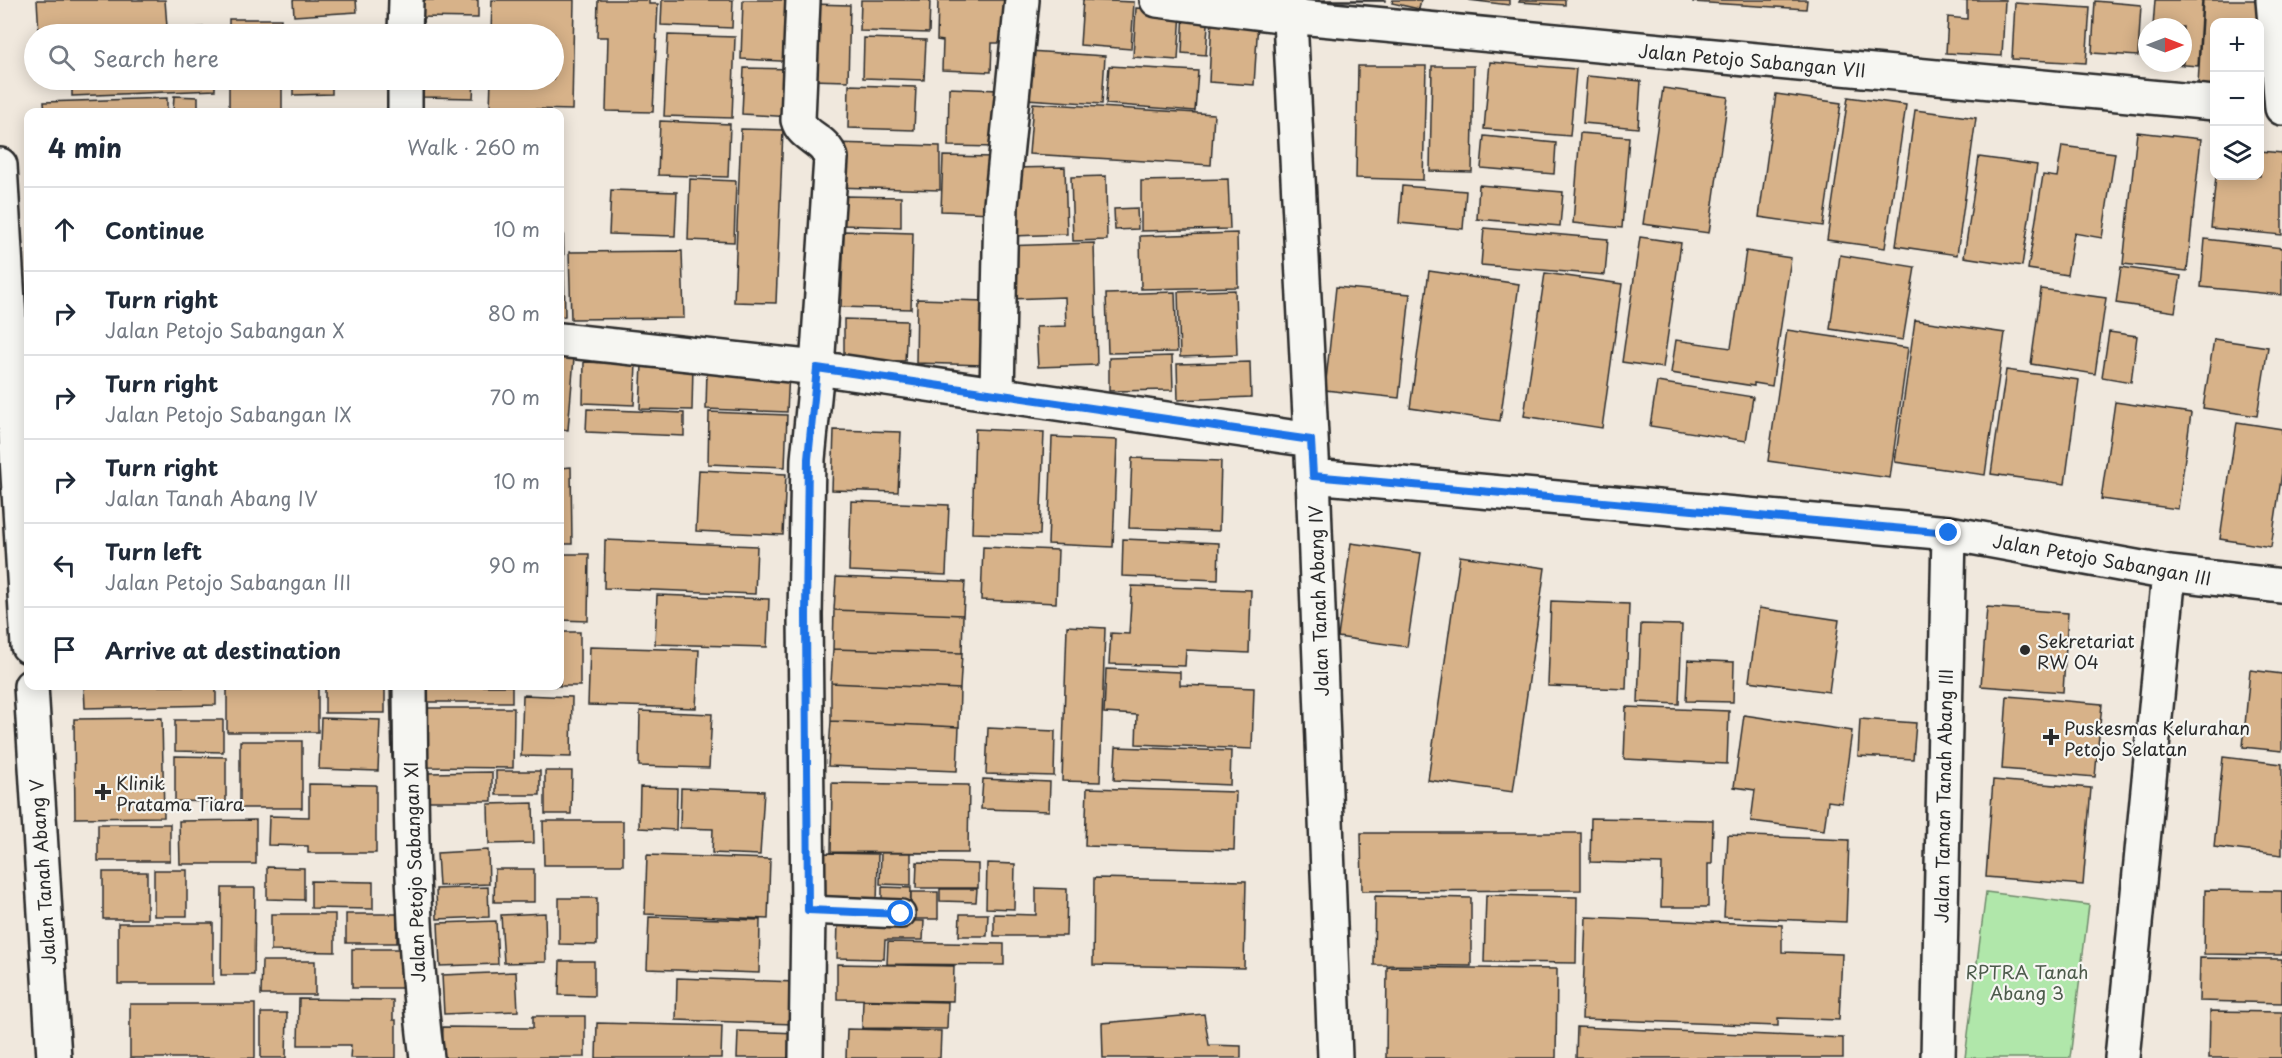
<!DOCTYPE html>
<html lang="en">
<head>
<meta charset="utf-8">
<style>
  body { margin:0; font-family:"Playpen Sans",sans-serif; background:#f6f6f7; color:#1f2937 }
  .controls { position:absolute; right:18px; top:18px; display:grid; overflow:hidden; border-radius:12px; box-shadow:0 3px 15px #0003 }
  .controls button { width:54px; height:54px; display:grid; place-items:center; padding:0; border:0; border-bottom:2px solid #e0e1e3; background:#fff; color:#1f2937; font:30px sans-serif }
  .compass { position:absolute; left:2138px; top:18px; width:54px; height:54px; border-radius:50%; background:#fff; box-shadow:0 3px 15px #0003; rotate:90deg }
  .stop { position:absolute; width:18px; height:18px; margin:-14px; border:4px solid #1a73e8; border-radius:50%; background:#fff }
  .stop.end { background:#1a73e8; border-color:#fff; box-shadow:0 2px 6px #0008 }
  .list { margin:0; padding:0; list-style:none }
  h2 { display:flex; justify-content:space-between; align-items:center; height:78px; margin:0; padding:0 24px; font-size:26px }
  h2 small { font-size:20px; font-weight:400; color:#747a83 }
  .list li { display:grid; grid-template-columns:39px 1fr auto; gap:18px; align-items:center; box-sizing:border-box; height:84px; padding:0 24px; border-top:2px solid #e0e1e3 }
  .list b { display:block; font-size:22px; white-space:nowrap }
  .list p { margin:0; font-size:20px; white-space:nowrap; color:#747a83 }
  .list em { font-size:20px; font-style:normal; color:#747a83 }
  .icon { flex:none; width:33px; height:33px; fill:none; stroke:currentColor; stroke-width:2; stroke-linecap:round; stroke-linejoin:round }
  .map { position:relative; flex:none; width:2282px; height:1058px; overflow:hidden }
  .search { position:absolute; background:#fff; box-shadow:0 3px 15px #0003; left:24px; top:24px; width:540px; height:66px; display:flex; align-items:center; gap:15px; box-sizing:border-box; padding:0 21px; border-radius:33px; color:#747a83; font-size:22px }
  .panel { position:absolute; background:#fff; box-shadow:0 3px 15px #0003; left:24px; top:108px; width:540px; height:582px; border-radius:12px }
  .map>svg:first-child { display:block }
  .green { fill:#b0e7aa; stroke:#6e896a; stroke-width:1.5 }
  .building { fill:#d7b289; stroke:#2b2b2b; stroke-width:1.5 }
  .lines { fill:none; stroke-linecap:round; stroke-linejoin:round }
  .service-casing { stroke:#2b2b2b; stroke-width:32 }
  .minor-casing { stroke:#2b2b2b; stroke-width:38 }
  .service { stroke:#f6f6f2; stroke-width:27 }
  .minor { stroke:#f6f6f2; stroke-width:33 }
  .route { stroke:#1a73e8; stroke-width:8 }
  .poi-dot { fill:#2b2b2b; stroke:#f6f6f2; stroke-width:2 }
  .labels { text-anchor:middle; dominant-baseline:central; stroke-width:4.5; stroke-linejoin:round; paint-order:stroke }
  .street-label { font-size:18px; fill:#2b2b2b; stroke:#f6f6f2 }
  .poi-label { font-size:18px; fill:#2b2b2b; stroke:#f6f6f2; text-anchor:start }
  .park-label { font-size:18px; fill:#4c5a4b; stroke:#f6f6f2 }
</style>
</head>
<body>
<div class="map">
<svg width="2282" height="1058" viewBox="0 0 2282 1058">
  <rect width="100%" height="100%" fill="#f0e8dd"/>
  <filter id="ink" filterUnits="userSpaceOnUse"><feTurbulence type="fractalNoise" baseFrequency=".0167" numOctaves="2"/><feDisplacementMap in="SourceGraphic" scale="12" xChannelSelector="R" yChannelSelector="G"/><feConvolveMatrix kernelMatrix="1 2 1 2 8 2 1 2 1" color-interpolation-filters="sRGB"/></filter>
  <g filter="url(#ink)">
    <path class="green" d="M1986 892 2089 905 2070 1058H1965Z"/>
    <path class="building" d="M37 0H165L167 27 39 33Z
      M293 0H356L357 12 294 16Z
      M417 0H478V18L417 17Z
      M492 0H574L572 110 490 108 491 80H554V34H491Z
      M598 0H649V4H658L653 112 606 111 608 37H597Z
      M662 0H733L732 28 661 25Z
      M743 0H802L800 62 741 59Z
      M861 0H930L929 33 860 31Z
      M938 0H1011L1010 43H992L991 72 942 70 943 41 937 40Z
      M1083 0 1134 2 1131 49 1080 45Z
      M1319 0H1385V1H1319Z
      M1393 0H1421L1419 9 1392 3Z
      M1468 0H1509V5Z
      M1520 0H1565V5L1519 2Z
      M1693 0H1807L1806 9 1693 2Z
      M1958 0H2005L2002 56 1946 53 1948 17 1967 19V1Z
      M2155 0H2202L2198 66 2159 63H2183V27H2153Z
      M2203 0H2263L2260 62V22H2214V86L2198 85Z
      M2095 1 2141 5 2138 56 2092 53Z
      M2015 3 2090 8 2086 63 2012 59Z
      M811 4 850 5 848 81 809 80Z
      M1136 8 1181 11 1178 60 1133 57Z
      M1184 8 1209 9 1206 55 1182 53Z
      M1212 17 1258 21 1254 85 1209 82Z
      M229 19H281V34H229Z
      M213 27V34H70V33Z
      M331 27V34H292V28Z
      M425 30 475 32V34H425Z
      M668 35 735 37 732 118 664 116Z
      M864 38 926 40 924 80 863 78Z
      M1029 51 1105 56 1102 104 1026 99Z
      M1490 62 1576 69 1570 136 1484 129Z
      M1109 66 1198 71 1195 111 1106 104Z
      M1358 66H1426L1423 180 1356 178Z
      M1432 66H1474L1472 172 1430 171Z
      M744 68 795 69 792 117 742 114Z
      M1587 76 1641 81 1638 128 1583 123Z
      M72 80H215V90L72 96Z
      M229 80H282V110L229 111Z
      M293 80H332V94L293 95Z
      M424 80H474L473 98 423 97Z
      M849 85 916 87 914 130 848 128Z
      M949 88 998 90 996 147 948 146Z
      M1663 88 1728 97 1709 233 1643 224Z
      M1776 94 1841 103 1823 226 1759 217Z
      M174 96 198 97V112H173Z
      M1848 97 1906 105 1885 248 1827 240Z
      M167 98V112H45L44 102Z
      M1033 103 1214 114 1211 165 1029 154Z
      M1915 110 1976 118 1957 255 1896 246Z
      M660 121 730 124 728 177 658 175Z
      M741 129 783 130 776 303 734 302Z
      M2137 132 2201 139 2187 271 2123 264Z
      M1580 133 1629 137 1622 228 1573 223Z
      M1484 136 1556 143 1554 174 1481 168Z
      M834 143 940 146V190L833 187Z
      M2062 146 2115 153 2102 238 2074 233 2067 275 2028 269 2043 175 2057 177Z
      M2260 151 2282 153V235L2211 228 2216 176H2260Z
      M943 156 995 157 994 213 941 211Z
      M1979 157 2037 165 2022 266 1964 257Z
      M1065 167 1067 234 1013 236 1012 168Z
      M1106 176 1107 240 1073 241 1071 177Z
      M690 179 736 181 734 242 688 240Z
      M1228 179 1230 229 1141 231V181Z
      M1479 185 1563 192 1560 226 1477 219Z
      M1402 186 1466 191 1463 229 1399 223Z
      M611 190 677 192 675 236 609 234Z
      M843 196 901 197V227L842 225Z
      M1137 208 1138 229 1115 230 1114 209Z
      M560 217H563L565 316 560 317Z
      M1484 228 1608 239 1605 275 1481 265Z
      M844 231 913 233 911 309 841 307Z
      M1237 233 1238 287 1141 289 1140 236Z
      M1640 237 1681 243 1663 368 1622 362Z
      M2205 239 2282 248V295L2201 287Z
      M1094 243 1097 365 1038 367 1036 327 1066 326 1065 297 1006 299 1005 246Z
      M682 251 684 318 571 319 569 252Z
      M1746 251 1791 258 1772 386 1754 383V386L1671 373 1676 340 1731 348Z
      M1840 255 1915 267 1903 340 1830 329Z
      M2121 267 2181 276 2175 312 2116 303Z
      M1429 271 1519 284 1500 421 1410 408Z
      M1545 273 1622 284 1602 428 1524 416Z
      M1336 287 1410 294 1399 398 1325 390Z
      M2041 289 2106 298 2095 374 2031 364Z
      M1235 290 1237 355 1180 357 1178 292Z
      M1175 292 1177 352 1108 353 1106 294Z
      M917 299 986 301 984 365 916 363Z
      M844 319 907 321 905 361 844 360Z
      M1915 320 2005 333 1985 475 1895 462Z
      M1787 330 1908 348 1890 478 1768 461Z
      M2109 332 2137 336 2131 382 2102 377Z
      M2214 339 2268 347 2257 416 2203 408Z
      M560 356 574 358 568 430 560 429Z
      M1172 356 1173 390 1109 391V358Z
      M584 362 636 364 634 405 583 403Z
      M1250 362 1251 397 1178 400 1177 364Z
      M642 364 693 365 692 410 640 409Z
      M707 369 789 372 787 412 706 409Z
      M2006 370 2079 380 2065 484 1991 474Z
      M1657 382 1753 397 1746 441 1650 426Z
      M2115 402 2191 413 2178 509 2101 499Z
      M587 409 684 413V436L586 432Z
      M709 412 787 415 785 467 708 464Z
      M2237 422 2282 429V472L2271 547 2220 539Z
      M975 429 1044 432 1040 535 972 533Z
      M834 430 901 432 898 492 832 490Z
      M1052 437 1117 440 1113 547 1048 544Z
      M1132 458 1221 461 1219 531 1129 528Z
      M571 467 572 544H560V468Z
      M699 470 786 474 783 535 696 531Z
      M851 501 949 505 946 575 849 571Z
      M1123 539 1219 543 1218 580 1122 576Z
      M605 540 757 546 755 594 604 588Z
      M1351 543 1421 553 1407 647 1338 637Z
      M983 547 1058 550 1056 603 981 600Z
      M560 554H589L588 621 560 620Z
      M1460 556 1545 568 1513 792 1428 780Z
      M836 577 965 582 963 615 834 610Z
      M1132 586 1251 590 1249 653 1186 650 1185 666 1109 664 1111 633 1129 634Z
      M657 595 769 599 767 647 655 644Z
      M1551 601 1629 604 1626 689 1548 686Z
      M1987 607 2068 613 2063 692 1981 686Z
      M1759 608 1839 620 1829 692 1749 681Z
      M834 610 963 615 962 653 833 649Z
      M1641 624 1682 625 1679 704 1638 702Z
      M1067 626 1105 628 1100 782 1062 781Z
      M560 632H580V686H519H560Z
      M590 647 699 650 696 708 588 705Z
      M833 649 962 653 960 689 831 683Z
      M1688 660 1734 662 1733 702 1686 701Z
      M1106 669 1180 672V685L1254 688 1252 749 1136 744 1137 715 1104 713Z
      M2250 670 2282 674V751L2243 747Z
      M831 683 960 689 959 727 831 721Z
      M84 686H216V705L85 708Z
      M227 686H318V732H227Z
      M325 686H385V713H325Z
      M390 686H407L408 758H392Z
      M423 686H512V702H423Z
      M523 695 572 697 571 757 521 756Z
      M2007 696 2102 704 2095 777 2002 769Z
      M1626 707 1729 711 1727 764 1624 759Z
      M424 708H514L513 768 423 767Z
      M640 711 712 714 709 768 639 766Z
      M1744 715 1852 731 1842 803 1828 801 1824 830 1751 821 1755 790 1734 787Z
      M162 718 164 817 75 818 74 719Z
      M321 718 380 720 378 771 319 769Z
      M1860 719 1916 723 1913 759 1858 756Z
      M175 720H223V752L175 751Z
      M831 721 959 727 957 771 828 766Z
      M988 728 1055 731 1054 776 986 774Z
      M240 741H302V808H240Z
      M1116 747 1231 751 1230 785 1114 780Z
      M175 756 226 757V802L175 801Z
      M2223 757 2282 764V855L2214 847Z
      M496 771H540V795H496Z
      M545 771H572L571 814H545Z
      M492 772V801H427V773Z
      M983 779 1050 782 1049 811 981 809Z
      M1993 780 2091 788 2083 885 1986 877Z
      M832 783 969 785 968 853 831 852Z
      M309 784 376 785V853H308V846L268 845 269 816 309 817Z
      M640 787 677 788 676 830 639 828Z
      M681 788 764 791 760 855 712 853 713 829 680 828Z
      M1087 788 1236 792 1234 850 1085 846Z
      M533 803 534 843 489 844 488 804Z
      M1591 818 1713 820 1712 864H1708V907H1661L1662 864 1590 862Z
      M256 820V864H180L179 821Z
      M543 821H623V865H544Z
      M98 824H170V861H98Z
      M1361 833H1581V890L1362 891Z
      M1728 835 1849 840 1846 922 1724 917Z
      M488 850 489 884 439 886 437 853Z
      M823 853 878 854 877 908 821 907Z
      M881 853H911V885L880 884Z
      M647 855 770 859 768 919 645 914Z
      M917 862 978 864V888H916Z
      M987 863 1015 864 1014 909 986 908Z
      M267 867 304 868V900L267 899Z
      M495 869H534V902H494Z
      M154 870H187V916H154Z
      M103 872H147V919H103Z
      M1094 878 1246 881 1244 968 1093 965Z
      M311 881 373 882V909L311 908Z
      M488 887 489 917 437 919 436 889Z
      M882 887 911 888 910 910H882Z
      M222 888H255L254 975H221Z
      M1036 888 1067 889 1066 936H994V914L1036 915Z
      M940 889H977L976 902 940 901Z
      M2205 890 2282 891V955L2204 954Z
      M911 892H938V919H911Z
      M1486 895 1577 897 1576 963 1484 962Z
      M1375 896 1471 898V966L1374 965Z
      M559 898H597V945L559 944Z
      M545 913 546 962 504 963 501 915Z
      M271 914H335V952L271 951Z
      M346 914H397V943H346Z
      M960 914H988L987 936H959Z
      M649 917 760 920 759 973 647 969Z
      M1586 917 1782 925V952L1842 954 1839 1020 1778 1018V1026L1582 1019Z
      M838 920 924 921 923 940H885L884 959 837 958Z
      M496 921 498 964 440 966 438 923Z
      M118 923H213V984H118Z
      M888 942 1004 944V965L887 964Z
      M352 949H402V988H352Z
      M2200 958 2282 959V1003L2199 1001Z
      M262 961H315V995H261Z
      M560 961H594V996L559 995Z
      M837 964 954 966 953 1001 837 999Z
      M1387 967 1557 969 1556 1058H1386Z
      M516 972 518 1011 444 1014 442 975Z
      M677 978 796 982 794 1024 676 1020Z
      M299 999 393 1000V1020H396V1058H350L351 1045H298Z
      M863 1000 948 1002 947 1029 862 1028Z
      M130 1004H255V1058H130Z
      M2210 1011 2282 1012V1058H2209Z
      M261 1013H287L286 1058H261Z
      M1204 1014 1209 1045 1241 1046V1058H1103L1102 1023Z
      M533 1016H585V1057L442 1058 443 1027 533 1028Z
      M597 1023 722 1026 721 1058H596Z
      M1577 1027 1843 1038V1058H1576Z
      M847 1029 941 1031 940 1058H846Z
      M738 1031 799 1033 797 1058H737Z"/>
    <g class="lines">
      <defs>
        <path id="service" d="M808 910 901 914"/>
        <path id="minor" d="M803 0 798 120C803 138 824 138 831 158L817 368 808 459 805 615 808 910 806 1058
          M1157 0 1289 16 2214 103
          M1289 0 1313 476 1335 1058
          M2273 0 2282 108
          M405 34 406 0
          M405 112V80
          M0 165 28 646
          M560 340 817 368 1311 440
          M997 393 1001 205 1022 0
          M1313 476 1949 533 2169 573 2282 586
          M31 686 54 1058
          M410 686C411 810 411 935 427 1058
          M1938 1058 1949 533
          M2122 1058 2169 573"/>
      </defs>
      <use href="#service" class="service-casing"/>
      <use href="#minor" class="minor-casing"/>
      <use href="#service" class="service"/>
      <use href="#minor" class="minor"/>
    </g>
  </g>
  <g class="lines" filter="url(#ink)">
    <path class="route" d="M901 914 808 910 806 615 808 459 817 368 1311 440 1313 476 1949 533"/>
  </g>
  <g class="poi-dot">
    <circle cx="2025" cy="650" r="6"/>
    <path d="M2048 728h6v6h6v6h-6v6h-6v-6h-6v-6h6z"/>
    <path d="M100 783h6v6h6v6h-6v6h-6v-6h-6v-6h6z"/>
  </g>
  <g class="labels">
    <g class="street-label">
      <text transform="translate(1752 60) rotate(5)">Jalan Petojo Sabangan VII</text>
      <text transform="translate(2102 559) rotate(10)">Jalan Petojo Sabangan III</text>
      <text transform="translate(1318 601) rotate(-92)">Jalan Tanah Abang IV</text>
      <text transform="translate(1943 796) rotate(-89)">Jalan Taman Tanah Abang III</text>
      <text transform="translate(42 872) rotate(-94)">Jalan Tanah Abang V</text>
      <text transform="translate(414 872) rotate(-92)">Jalan Petojo Sabangan XI</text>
    </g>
    <g class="poi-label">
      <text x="2037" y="640">Sekretariat<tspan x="2037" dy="21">RW 04</tspan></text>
      <text x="2064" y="727">Puskesmas Kelurahan<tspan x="2064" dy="21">Petojo Selatan</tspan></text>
      <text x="116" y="782">Klinik<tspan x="116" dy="21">Pratama Tiara</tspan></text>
    </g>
    <g class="park-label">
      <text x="2027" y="971">RPTRA Tanah<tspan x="2027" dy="21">Abang 3</tspan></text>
    </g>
  </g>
</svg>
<div class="controls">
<button>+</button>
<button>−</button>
<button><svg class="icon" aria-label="layers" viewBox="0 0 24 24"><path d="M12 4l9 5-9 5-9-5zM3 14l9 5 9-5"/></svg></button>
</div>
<svg class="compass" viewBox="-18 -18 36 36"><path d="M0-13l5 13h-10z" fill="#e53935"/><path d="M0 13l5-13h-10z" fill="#747a83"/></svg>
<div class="stop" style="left:901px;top:914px"></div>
<div class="stop end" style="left:1949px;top:533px"></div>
<div class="search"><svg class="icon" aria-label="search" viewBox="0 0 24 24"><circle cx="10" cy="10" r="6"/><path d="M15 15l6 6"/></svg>Search here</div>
<section class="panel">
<h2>4 min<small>Walk · 260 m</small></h2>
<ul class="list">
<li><svg class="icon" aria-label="ahead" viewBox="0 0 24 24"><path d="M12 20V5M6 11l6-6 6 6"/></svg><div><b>Continue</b></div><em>10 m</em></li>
<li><svg class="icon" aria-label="right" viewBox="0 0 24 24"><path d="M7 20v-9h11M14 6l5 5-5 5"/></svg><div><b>Turn right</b><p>Jalan Petojo Sabangan X</p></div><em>80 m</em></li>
<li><svg class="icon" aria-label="right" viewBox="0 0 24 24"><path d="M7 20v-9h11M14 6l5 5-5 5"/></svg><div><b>Turn right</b><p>Jalan Petojo Sabangan IX</p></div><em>70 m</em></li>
<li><svg class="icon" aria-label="right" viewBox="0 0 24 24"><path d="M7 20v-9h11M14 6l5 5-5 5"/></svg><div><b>Turn right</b><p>Jalan Tanah Abang IV</p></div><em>10 m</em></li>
<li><svg class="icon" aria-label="left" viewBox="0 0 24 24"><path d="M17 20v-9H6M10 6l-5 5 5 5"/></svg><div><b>Turn left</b><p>Jalan Petojo Sabangan III</p></div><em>90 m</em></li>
<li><svg class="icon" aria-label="arrive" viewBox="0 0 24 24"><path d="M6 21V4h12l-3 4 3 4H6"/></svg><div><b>Arrive at destination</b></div></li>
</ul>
</section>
</div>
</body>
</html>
